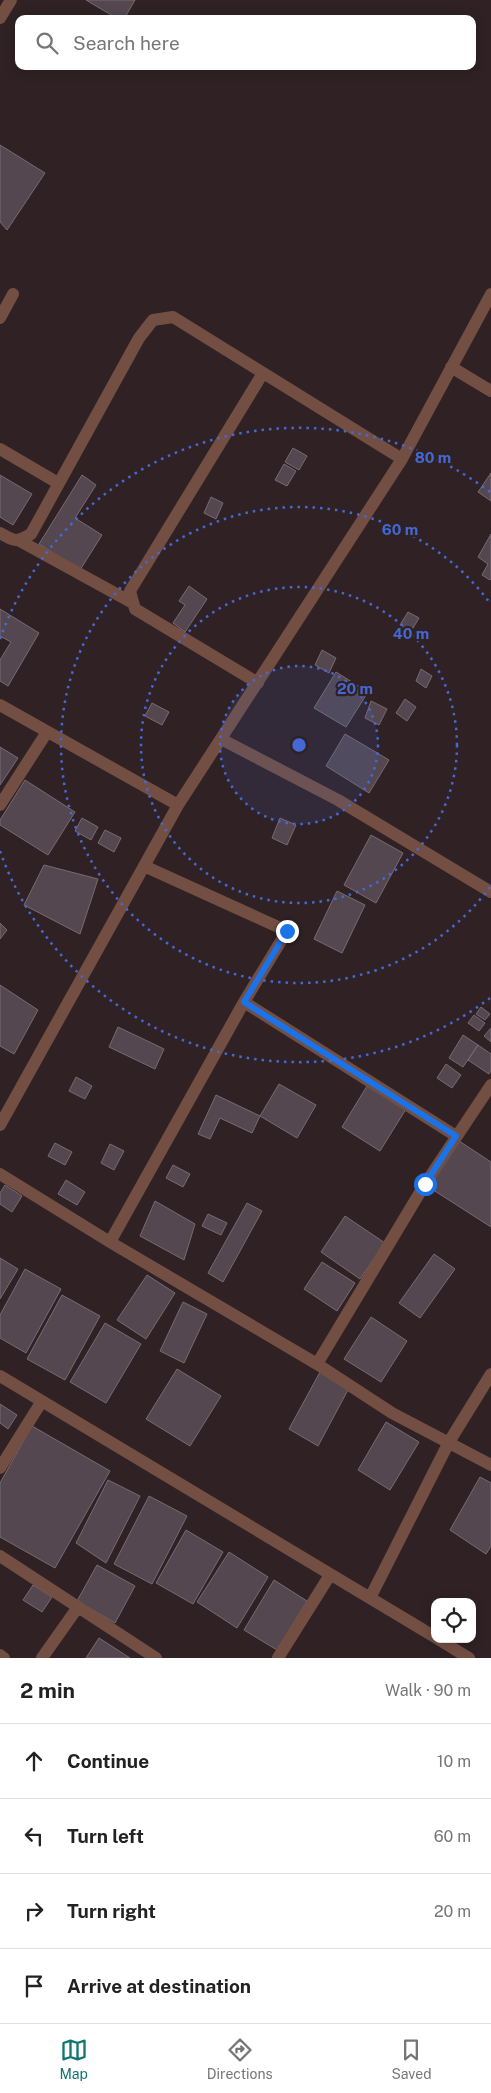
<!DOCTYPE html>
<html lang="en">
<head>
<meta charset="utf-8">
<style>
  body { margin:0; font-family:"Public Sans",sans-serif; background:#f2f2f2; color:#222 }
  .controls { position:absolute; right:15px; bottom:15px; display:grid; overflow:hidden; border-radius:10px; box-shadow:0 2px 12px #0003 }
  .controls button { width:45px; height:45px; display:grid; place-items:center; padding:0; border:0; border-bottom:1px solid #e0e0e0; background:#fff; color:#222; font:25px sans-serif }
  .stop { position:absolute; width:15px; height:15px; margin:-11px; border:4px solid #1a73e8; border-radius:50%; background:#fff }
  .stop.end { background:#1a73e8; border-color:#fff; box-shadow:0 1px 5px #0008 }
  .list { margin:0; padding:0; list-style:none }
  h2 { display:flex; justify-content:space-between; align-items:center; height:65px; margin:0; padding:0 20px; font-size:21px }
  h2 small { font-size:16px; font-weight:400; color:#767676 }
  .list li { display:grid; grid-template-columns:32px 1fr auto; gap:15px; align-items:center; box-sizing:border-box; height:75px; padding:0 20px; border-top:1px solid #e0e0e0 }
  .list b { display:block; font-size:19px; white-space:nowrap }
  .list em { font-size:16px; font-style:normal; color:#767676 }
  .icon { flex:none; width:28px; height:28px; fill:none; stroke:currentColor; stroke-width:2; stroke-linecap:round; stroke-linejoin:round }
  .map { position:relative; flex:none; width:491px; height:1658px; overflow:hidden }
  .search { position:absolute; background:#fff; box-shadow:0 2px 12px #0003; left:15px; right:15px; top:15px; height:55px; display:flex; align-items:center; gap:12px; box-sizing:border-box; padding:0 18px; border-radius:10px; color:#767676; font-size:19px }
  .sheet { height:365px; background:#fff }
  nav { display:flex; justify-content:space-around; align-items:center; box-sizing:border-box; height:70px; border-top:1px solid #e0e0e0; background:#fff; font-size:14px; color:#767676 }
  nav a { display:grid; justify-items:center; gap:2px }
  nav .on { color:#0f766e }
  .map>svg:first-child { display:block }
  .building { fill:#54474f; stroke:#796a73 }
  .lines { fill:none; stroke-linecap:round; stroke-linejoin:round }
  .minor { stroke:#734f43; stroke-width:12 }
  .route { stroke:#1a73e8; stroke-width:6 }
  .ring { fill:none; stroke:#4469d7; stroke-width:2.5; stroke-dasharray:2.5 5 }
  .centre { fill:#4469d7; stroke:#302224; stroke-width:2.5 }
  .ring-label { font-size:15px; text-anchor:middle; font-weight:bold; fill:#4469d7; stroke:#302224; stroke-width:4.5; stroke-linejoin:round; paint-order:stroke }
</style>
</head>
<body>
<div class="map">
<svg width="491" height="1658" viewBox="0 0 491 1658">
  <rect width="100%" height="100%" fill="#302224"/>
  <path class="building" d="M86 0H135L124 19H118Z
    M0 145 45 173 7 230 0 222Z
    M293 448 307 456 299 470 285 462Z
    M284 464 296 471 287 486 275 480Z
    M491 473V501L478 492Z
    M0 475 32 494 13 525 0 517Z
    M82 475 96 485 75 518 102 535 80 570 39 544Z
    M211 497 223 503 216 519 204 513Z
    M491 534V579L490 580 482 575 488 564 478 557Z
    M189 586 207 599 185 632 173 623 185 605 179 601Z
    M0 609 39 633 8 686 0 681V660L11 642 0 636Z
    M408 612 419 618 410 633 400 625Z
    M322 650 336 658 329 673 315 665Z
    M421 669 432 676 426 688 416 681Z
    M336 672 368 692 346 727 314 708Z
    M405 699 416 707 407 721 396 713Z
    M371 701 387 709 379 725 365 718Z
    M152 703 169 712 162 725 145 716Z
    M345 734 389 760 369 793 326 766Z
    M0 747 18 758 0 785Z
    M25 780 75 812 48 855 0 825V820Z
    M82 818 98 827 91 840 75 831Z
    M280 818 296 825 287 845 272 838Z
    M105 830 121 838 114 852 98 843Z
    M371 835 403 853 376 903 344 885Z
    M44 865 98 879 80 934 24 905Z
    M337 891 365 905 342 953 314 939Z
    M0 923 7 930 0 939Z
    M0 985 38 1010 14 1054 0 1046Z
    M481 1007 490 1014 485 1020 476 1014Z
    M474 1015 485 1023 479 1031 468 1023Z
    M118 1027 164 1049 155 1069 109 1047Z
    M491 1028V1042L484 1036Z
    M463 1035 478 1045 463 1067 449 1058Z
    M478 1045 491 1054V1070L489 1074 468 1060Z
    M446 1064 461 1075 452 1088 437 1078Z
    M76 1077 92 1086 85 1099 69 1091Z
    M279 1084 316 1105 297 1138 260 1116Z
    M367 1086 406 1109 380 1151 342 1127Z
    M216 1095 260 1116 252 1133 220 1118 210 1139 198 1134Z
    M456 1139 491 1162V1227L427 1186Z
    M55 1143 72 1152 65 1165 48 1156Z
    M110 1144 124 1151 114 1170 101 1163Z
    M173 1165 190 1174 183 1187 166 1178Z
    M66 1180 85 1192 77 1205 58 1194Z
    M5 1185 22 1196 12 1212 0 1204V1193Z
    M155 1201 195 1224 184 1260 140 1236Z
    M247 1203 262 1211 223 1282 208 1273Z
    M208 1214 227 1223 221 1235 202 1226Z
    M345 1216 385 1243 360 1279 321 1252Z
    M434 1254 455 1269 420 1318 399 1303Z
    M0 1258 18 1269 0 1299Z
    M322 1262 355 1283 337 1311 304 1289Z
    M25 1269 61 1289 26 1353 0 1338V1315Z
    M147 1275 175 1293 146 1339 117 1320Z
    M62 1295 100 1316 65 1380 27 1359Z
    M183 1302 207 1314 184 1363 160 1351Z
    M371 1317 407 1341 381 1382 344 1359Z
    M105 1323 141 1344 106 1403 70 1382Z
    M177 1369 221 1396 190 1446 146 1419Z
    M320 1372 349 1388 318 1446 289 1429Z
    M0 1404 17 1415 8 1429 0 1423Z
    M386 1422 419 1442 390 1490 358 1470Z
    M32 1426 110 1471 55 1568 0 1537V1483Z
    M480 1477 491 1483V1546L486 1554 450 1530Z
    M108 1480 140 1496 106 1563 76 1543Z
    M149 1496 187 1516 152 1584 114 1564Z
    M186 1530 223 1552 193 1604 156 1583Z
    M229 1552 268 1577 237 1628 197 1602Z
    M97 1565 135 1586 115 1623 77 1601Z
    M274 1580 307 1601 277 1650 244 1630Z
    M33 1585 52 1597 42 1612 23 1600Z
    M99 1638 130 1658H86Z"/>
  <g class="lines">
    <path class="minor" d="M0 18 11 0
      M0 318 13 294
      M451 367 491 391
      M0 449 58 483
      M0 533C14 541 16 543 31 534L139 338 153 320 173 317 402 459
      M20 541 131 602
      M258 683 135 609 130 591 263 373
      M0 705 178 805 402 459 491 294
      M221 739 338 800 491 892
      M0 805 47 732
      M244 1002 456 1136
      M0 1125 178 805
      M0 1174 110 1242 317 1364 392 1413 491 1465
      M110 1242 244 1002 287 931 144 866
      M317 1364 425 1184 491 1085
      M0 1376 435 1637
      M0 1468 42 1401
      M0 1556 156 1658
      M370 1598 449 1442 491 1374
      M438 1639 469 1658
      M0 1655 4 1658
      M42 1658 78 1607
      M278 1658 330 1575"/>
  </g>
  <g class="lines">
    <path class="route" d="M287 931 244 1002 456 1136 425 1184"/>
  </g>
  <circle cx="299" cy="745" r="79" fill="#4469d7" fill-opacity=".12"/>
  <g class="ring">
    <circle cx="299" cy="745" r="79"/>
    <circle cx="299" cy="745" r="158"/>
    <path d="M490 887A238 238 0 1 1 490 603"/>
    <path d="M490 998A317 317 0 0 1 0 851M0 639A317 317 0 0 1 490 492"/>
  </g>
  <circle cx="299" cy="745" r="8" class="centre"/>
  <g class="ring-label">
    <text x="433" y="463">80 m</text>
    <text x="400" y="535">60 m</text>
    <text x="411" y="639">40 m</text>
    <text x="355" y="694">20 m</text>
  </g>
</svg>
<div class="controls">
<button><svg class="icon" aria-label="locate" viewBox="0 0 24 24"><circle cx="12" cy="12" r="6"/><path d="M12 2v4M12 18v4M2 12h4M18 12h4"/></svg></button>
</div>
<div class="stop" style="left:425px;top:1184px"></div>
<div class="stop end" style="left:287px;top:931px"></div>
<div class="search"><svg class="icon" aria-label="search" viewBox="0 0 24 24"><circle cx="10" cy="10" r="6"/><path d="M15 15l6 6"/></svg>Search here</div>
</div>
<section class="sheet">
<h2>2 min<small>Walk · 90 m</small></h2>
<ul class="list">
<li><svg class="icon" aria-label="ahead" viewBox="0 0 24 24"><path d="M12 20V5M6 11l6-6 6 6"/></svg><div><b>Continue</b></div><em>10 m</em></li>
<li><svg class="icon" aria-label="left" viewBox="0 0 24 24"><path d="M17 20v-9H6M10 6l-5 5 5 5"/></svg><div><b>Turn left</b></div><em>60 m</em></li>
<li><svg class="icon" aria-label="right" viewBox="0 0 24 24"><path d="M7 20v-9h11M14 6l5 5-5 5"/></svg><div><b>Turn right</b></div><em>20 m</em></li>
<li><svg class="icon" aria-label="arrive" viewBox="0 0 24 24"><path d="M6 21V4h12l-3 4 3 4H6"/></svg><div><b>Arrive at destination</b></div></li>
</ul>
</section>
<nav>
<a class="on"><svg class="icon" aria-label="map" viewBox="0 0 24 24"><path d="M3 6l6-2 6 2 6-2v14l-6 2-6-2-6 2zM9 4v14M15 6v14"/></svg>Map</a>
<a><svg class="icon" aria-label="directions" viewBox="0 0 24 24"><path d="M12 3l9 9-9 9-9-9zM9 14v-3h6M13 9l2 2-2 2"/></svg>Directions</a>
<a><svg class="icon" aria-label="saved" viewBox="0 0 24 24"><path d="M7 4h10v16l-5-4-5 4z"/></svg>Saved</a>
</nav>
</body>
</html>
